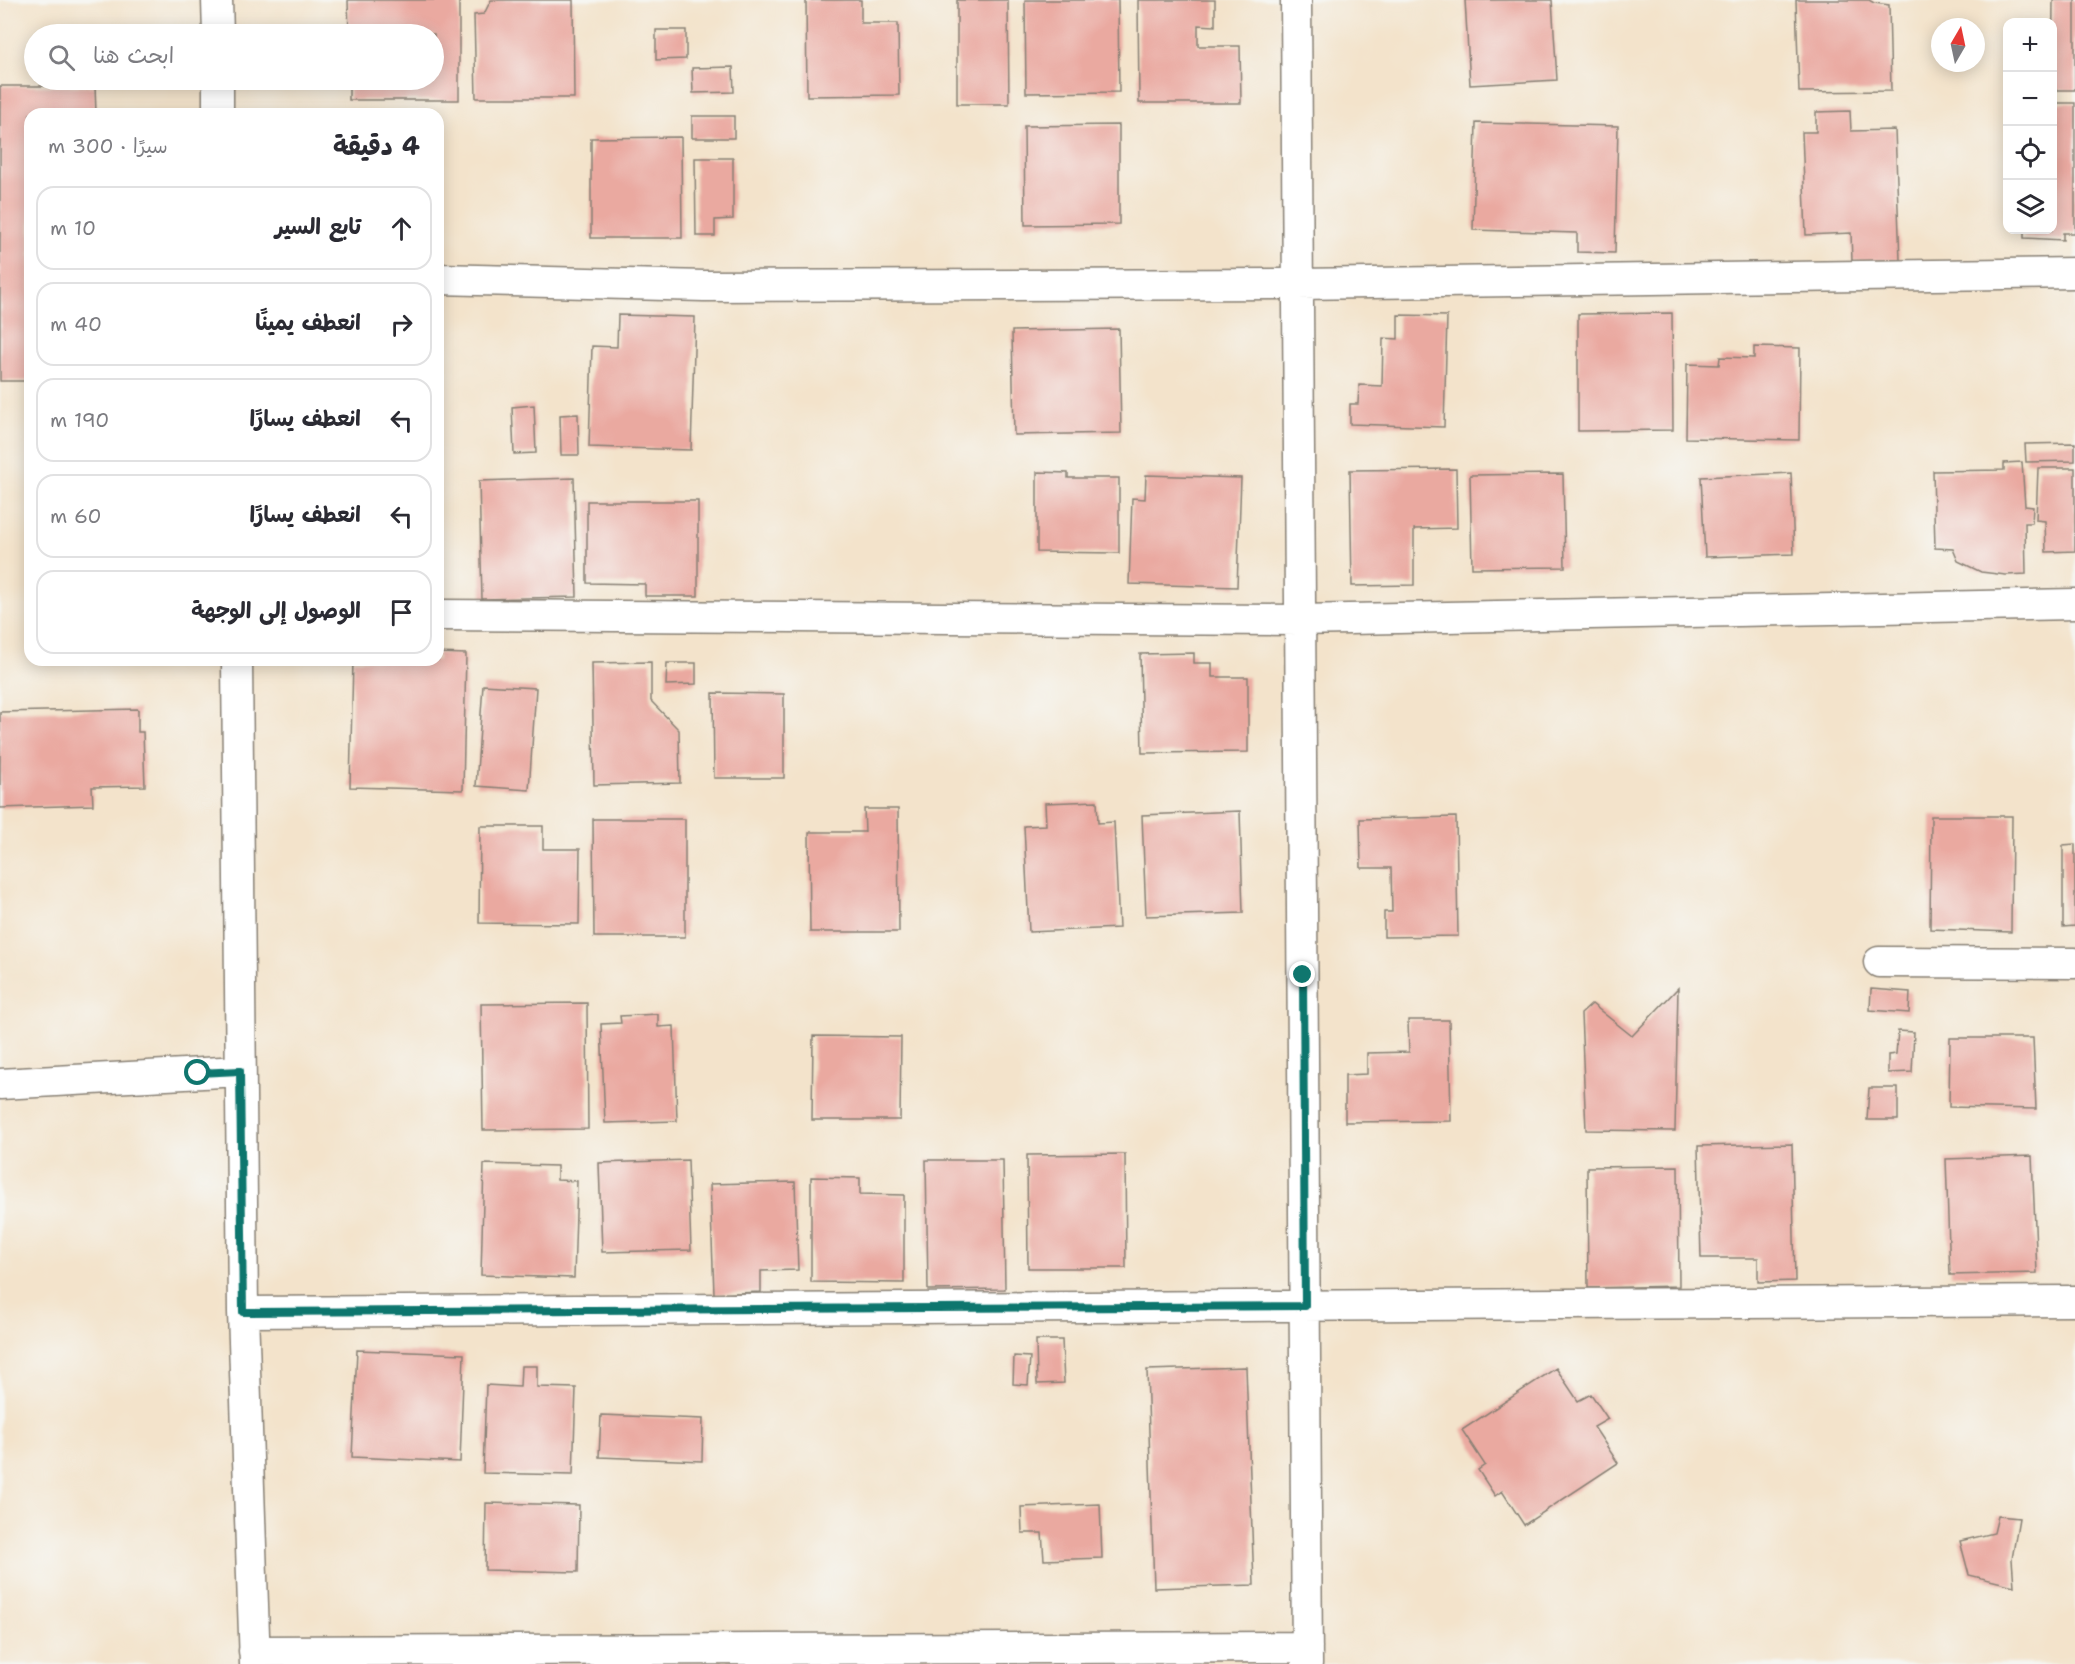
<!DOCTYPE html>
<html lang="ar">
<head>
<meta charset="utf-8">
<style>
  body { margin:0; font-family:"Shantell Sans","Playpen Sans Arabic",sans-serif; background:#f7f7f7; color:#2b2b33; direction:rtl }
  .controls { position:absolute; right:18px; top:18px; display:grid; overflow:hidden; border-radius:12px; box-shadow:0 3px 15px #0003 }
  .controls button { width:54px; height:54px; display:grid; place-items:center; padding:0; border:0; border-bottom:2px solid #e1e1e2; background:#fff; color:#2b2b33; font:30px sans-serif }
  .compass { position:absolute; left:1931px; top:18px; width:54px; height:54px; border-radius:50%; background:#fff; box-shadow:0 3px 15px #0003; rotate:9deg }
  .stop { position:absolute; width:18px; height:18px; margin:-14px; border:4px solid #0f766e; border-radius:50%; background:#fff }
  .stop.end { background:#0f766e; border-color:#fff; box-shadow:0 2px 6px #0008 }
  .list { margin:0; padding:0; list-style:none }
  h2 { display:flex; justify-content:space-between; align-items:center; height:78px; margin:0; padding:0 24px; font-size:26px }
  h2 small { font-size:20px; font-weight:400; color:#7c7c81 }
  .list li { display:grid; grid-template-columns:39px 1fr auto; gap:18px; align-items:center; box-sizing:border-box; height:84px; margin:0 12px 12px; padding:0 12px; border:2px solid #e1e1e2; border-radius:18px }
  .list b { display:block; font-size:22px; white-space:nowrap }
  .list em { font-size:20px; font-style:normal; color:#7c7c81 }
  .icon { flex:none; width:33px; height:33px; fill:none; stroke:currentColor; stroke-width:2; stroke-linecap:round; stroke-linejoin:round }
  .map { position:relative; flex:none; width:2075px; height:1664px; overflow:hidden; direction:ltr }
  .search { position:absolute; background:#fff; box-shadow:0 3px 15px #0003; left:24px; top:24px; width:420px; height:66px; display:flex; align-items:center; gap:15px; box-sizing:border-box; padding:0 21px; border-radius:33px; color:#7c7c81; font-size:22px }
  .panel { position:absolute; background:#fff; box-shadow:0 3px 15px #0003; left:24px; top:108px; width:420px; height:558px; border-radius:18px; direction:rtl }
  .map>svg:first-child { display:block }
  .building { fill:#eaa9a0 }
  .lines { fill:none; stroke-linecap:round; stroke-linejoin:round }
  .minor-casing { stroke:#888074; stroke-width:33 }
  .minor { stroke:#fff; stroke-width:30 }
  .route { stroke:#0f766e; stroke-width:8 }
</style>
</head>
<body>
<div class="map">
<svg width="2075" height="1664" viewBox="0 0 2075 1664">
  <rect width="100%" height="100%" fill="#f6f6f2"/>
  <filter id="ink" filterUnits="userSpaceOnUse"><feTurbulence type="fractalNoise" baseFrequency=".0167" numOctaves="2"/><feDisplacementMap in="SourceGraphic" scale="12" xChannelSelector="R" yChannelSelector="G"/><feConvolveMatrix kernelMatrix="1 2 1 2 8 2 1 2 1" color-interpolation-filters="sRGB"/></filter>
  <filter id="wash" filterUnits="userSpaceOnUse"><feTurbulence type="fractalNoise" baseFrequency=".008" numOctaves="4" result="noise"/><feDisplacementMap in="SourceGraphic" scale="24" xChannelSelector="R" yChannelSelector="G"/><feGaussianBlur stdDeviation="1.35" result="paint"/><feColorMatrix in="noise" values="0 0 0 0 0 0 0 0 0 0 0 0 0 0 0 0 0 1.4 0 .05"/><feComposite in="paint" operator="in"/></filter>
  <g filter="url(#wash)">
    <rect width="100%" height="100%" fill="#f3e3cb"/>
    <g id="blocks">
      <path class="building" d="M348 0H459V100H349V80H434V34H349Z
        M491 0H573L574 98H476L474 15 484 14Z
        M806 0H861V23H898L899 95 807 96Z
        M957 0H1008L1009 104H957Z
        M1025 0H1118L1119 92 1026 93Z
        M1138 0H1215V26L1198 25V46H1240L1241 103H1139Z
        M1465 0H1552L1557 80 1470 85Z
        M1796 0H1869L1874 3 1889 5 1891 91 1799 92Z
        M2053 0H2075V90H2052Z
        M656 30H686V59L656 60Z
        M733 67 734 92 693 93 692 68Z
        M0 86H95L96 114H30V381H0Z
        M2052 103H2075V233H2063V240L2024 238V230H2052Z
        M1850 111 1851 131 1895 130 1900 260 1852 261 1851 233 1806 235 1802 132H1816V112Z
        M692 116H734V138H692Z
        M1476 123 1618 126 1615 253 1577 252V233L1473 230Z
        M1119 125V224L1025 225 1024 126Z
        M681 137 682 238H591V138Z
        M695 158H733V219L715 220V236H696Z
        M1672 313 1673 430 1578 431V314Z
        M618 315 695 317 691 450 589 447 592 346 617 347Z
        M1398 315 1447 316 1444 427 1350 424V404H1358L1359 385 1382 386 1383 338 1398 339Z
        M1119 329 1121 433 1014 435 1012 331Z
        M1754 347 1800 348 1799 440 1686 438 1687 364 1719 365 1720 357 1754 358Z
        M534 405 536 453 514 454 512 407Z
        M578 414 579 455H561L560 415Z
        M2075 443V461L2026 462 2025 444Z
        M2022 462 2025 506 2033 507 2032 523H2025L2026 574 2006 575 1981 572 1958 561 1953 549 1935 548 1933 471 2004 470V463Z
        M2038 468H2075V551L2046 552 2045 521 2036 520Z
        M1456 469 1457 528 1414 529V585L1352 586 1350 470Z
        M1037 472 1068 473V478H1119V553L1037 552Z
        M1791 473 1794 554 1705 557 1701 477Z
        M1563 474 1565 567 1472 568 1470 475Z
        M1146 475 1241 478 1237 587 1129 584 1132 498 1145 499Z
        M574 478 577 597 482 599 479 481Z
        M587 501H698V596H645V584L587 583Z
        M438 653 466 654 463 790 350 787 353 660H438Z
        M1194 653V663H1212V677H1248V752L1142 753 1140 654Z
        M651 662V701L679 730 680 783 594 785 592 663Z
        M667 663H696V684L666 685Z
        M483 685 536 688 529 790 476 786Z
        M713 693 784 694V778H714Z
        M138 709V732H143L145 786 92 787 93 805 0 808V712Z
        M1097 801 1098 823 1114 822 1119 928 1029 932 1024 826 1046 825 1045 803Z
        M864 809H898L899 932H810L809 832H865Z
        M1240 811 1243 913 1146 916 1142 815Z
        M1931 816H2012L2011 932 1930 929Z
        M1456 817 1458 936 1384 937V912H1392L1391 868H1361L1360 819Z
        M593 819H685V937H594Z
        M480 826H543V849H580L579 924 479 923Z
        M2075 844V926L2063 927V845Z
        M1678 988 1675 1131 1586 1130 1581 1014 1592 1004 1632 1036Z
        M1871 989 1910 992 1909 1013 1870 1010Z
        M587 1003 588 1129 483 1130 481 1004Z
        M658 1014V1027L674 1026 677 1121 605 1123 601 1024 621 1023 620 1016Z
        M1408 1020H1449L1451 1121 1345 1122V1075L1367 1074V1053L1409 1052Z
        M1898 1031 1914 1032 1912 1072 1888 1073V1055L1896 1054Z
        M813 1036 901 1037 900 1120H812Z
        M1950 1038H2033L2036 1109 1949 1107Z
        M1869 1088H1898V1120H1867Z
        M1792 1144 1795 1281 1758 1282V1258H1701L1698 1146Z
        M1125 1154 1126 1268H1028L1027 1155Z
        M2032 1156 2037 1273 1950 1275 1946 1159Z
        M688 1160 691 1250 602 1252 599 1163Z
        M926 1160H1003L1005 1289 928 1290Z
        M484 1164 557 1166V1180L577 1181 574 1278 481 1275Z
        M1678 1166 1679 1286 1588 1288 1587 1167Z
        M811 1177 860 1178V1194L904 1195V1283L811 1282Z
        M795 1182 798 1270 761 1271V1292L714 1294 710 1184Z
        M1036 1340H1062L1064 1383 1037 1384Z
        M357 1350 464 1354 460 1462 352 1457Z
        M1014 1356 1030 1357 1028 1385 1013 1384Z
        M521 1366H537V1387L576 1388 573 1475 483 1473 486 1385 520 1387Z
        M1246 1367 1254 1585 1154 1588 1147 1370Z
        M1556 1368 1578 1401 1591 1394 1608 1419 1594 1427 1618 1463 1524 1525 1502 1491 1495 1496 1478 1470 1485 1465 1462 1430Z
        M601 1415 703 1419 702 1461 599 1457Z
        M486 1503 579 1505 578 1572 485 1570Z
        M1100 1504 1102 1558 1044 1560 1042 1533H1022L1021 1507Z
        M1998 1516 2019 1518 2012 1559 2014 1586 1969 1575 1960 1541 1994 1533Z"/>
    </g>
  </g>
  <g filter="url(#ink)">
    <use href="#blocks" fill-opacity="0" stroke="#888074" stroke-width="1.5"/>
    <g class="lines">
      <defs>
        <path id="minor" d="M217 0 218 34
          M1296 0 1307 1664
          M218 80V114
          M438 279 704 286 1298 284 2075 273
          M438 615 1300 620 2075 604
          M237 660 243 1312 255 1664
          M1879 962 2075 963
          M0 1084 240 1071
          M243 1312 2075 1301
          M254 1651 1307 1647"/>
      </defs>
      <use href="#minor" class="minor-casing"/>
      <use href="#minor" class="minor"/>
    </g>
  </g>
  <g class="lines" filter="url(#ink)">
    <path class="route" d="M198 1073 240 1071 243 1312 1305 1306 1303 975"/>
  </g>
</svg>
<div class="controls">
<button>+</button>
<button>−</button>
<button><svg class="icon" aria-label="locate" viewBox="0 0 24 24"><circle cx="12" cy="12" r="6"/><path d="M12 2v4M12 18v4M2 12h4M18 12h4"/></svg></button>
<button><svg class="icon" aria-label="layers" viewBox="0 0 24 24"><path d="M12 4l9 5-9 5-9-5zM3 14l9 5 9-5"/></svg></button>
</div>
<svg class="compass" viewBox="-18 -18 36 36"><path d="M0-13l5 13h-10z" fill="#e53935"/><path d="M0 13l5-13h-10z" fill="#7c7c81"/></svg>
<div class="stop" style="left:198px;top:1073px"></div>
<div class="stop end" style="left:1303px;top:975px"></div>
<div class="search"><svg class="icon" aria-label="search" viewBox="0 0 24 24"><circle cx="10" cy="10" r="6"/><path d="M15 15l6 6"/></svg>ابحث هنا</div>
<section class="panel">
<h2>4 دقيقة<small>سيرًا · 300 m</small></h2>
<ul class="list">
<li><svg class="icon" aria-label="ahead" viewBox="0 0 24 24"><path d="M12 20V5M6 11l6-6 6 6"/></svg><div><b>تابع السير</b></div><em>10 m</em></li>
<li><svg class="icon" aria-label="right" viewBox="0 0 24 24"><path d="M7 20v-9h11M14 6l5 5-5 5"/></svg><div><b>انعطف يمينًا</b></div><em>40 m</em></li>
<li><svg class="icon" aria-label="left" viewBox="0 0 24 24"><path d="M17 20v-9H6M10 6l-5 5 5 5"/></svg><div><b>انعطف يسارًا</b></div><em>190 m</em></li>
<li><svg class="icon" aria-label="left" viewBox="0 0 24 24"><path d="M17 20v-9H6M10 6l-5 5 5 5"/></svg><div><b>انعطف يسارًا</b></div><em>60 m</em></li>
<li><svg class="icon" aria-label="arrive" viewBox="0 0 24 24"><path d="M6 21V4h12l-3 4 3 4H6"/></svg><div><b>الوصول إلى الوجهة</b></div></li>
</ul>
</section>
</div>
</body>
</html>
